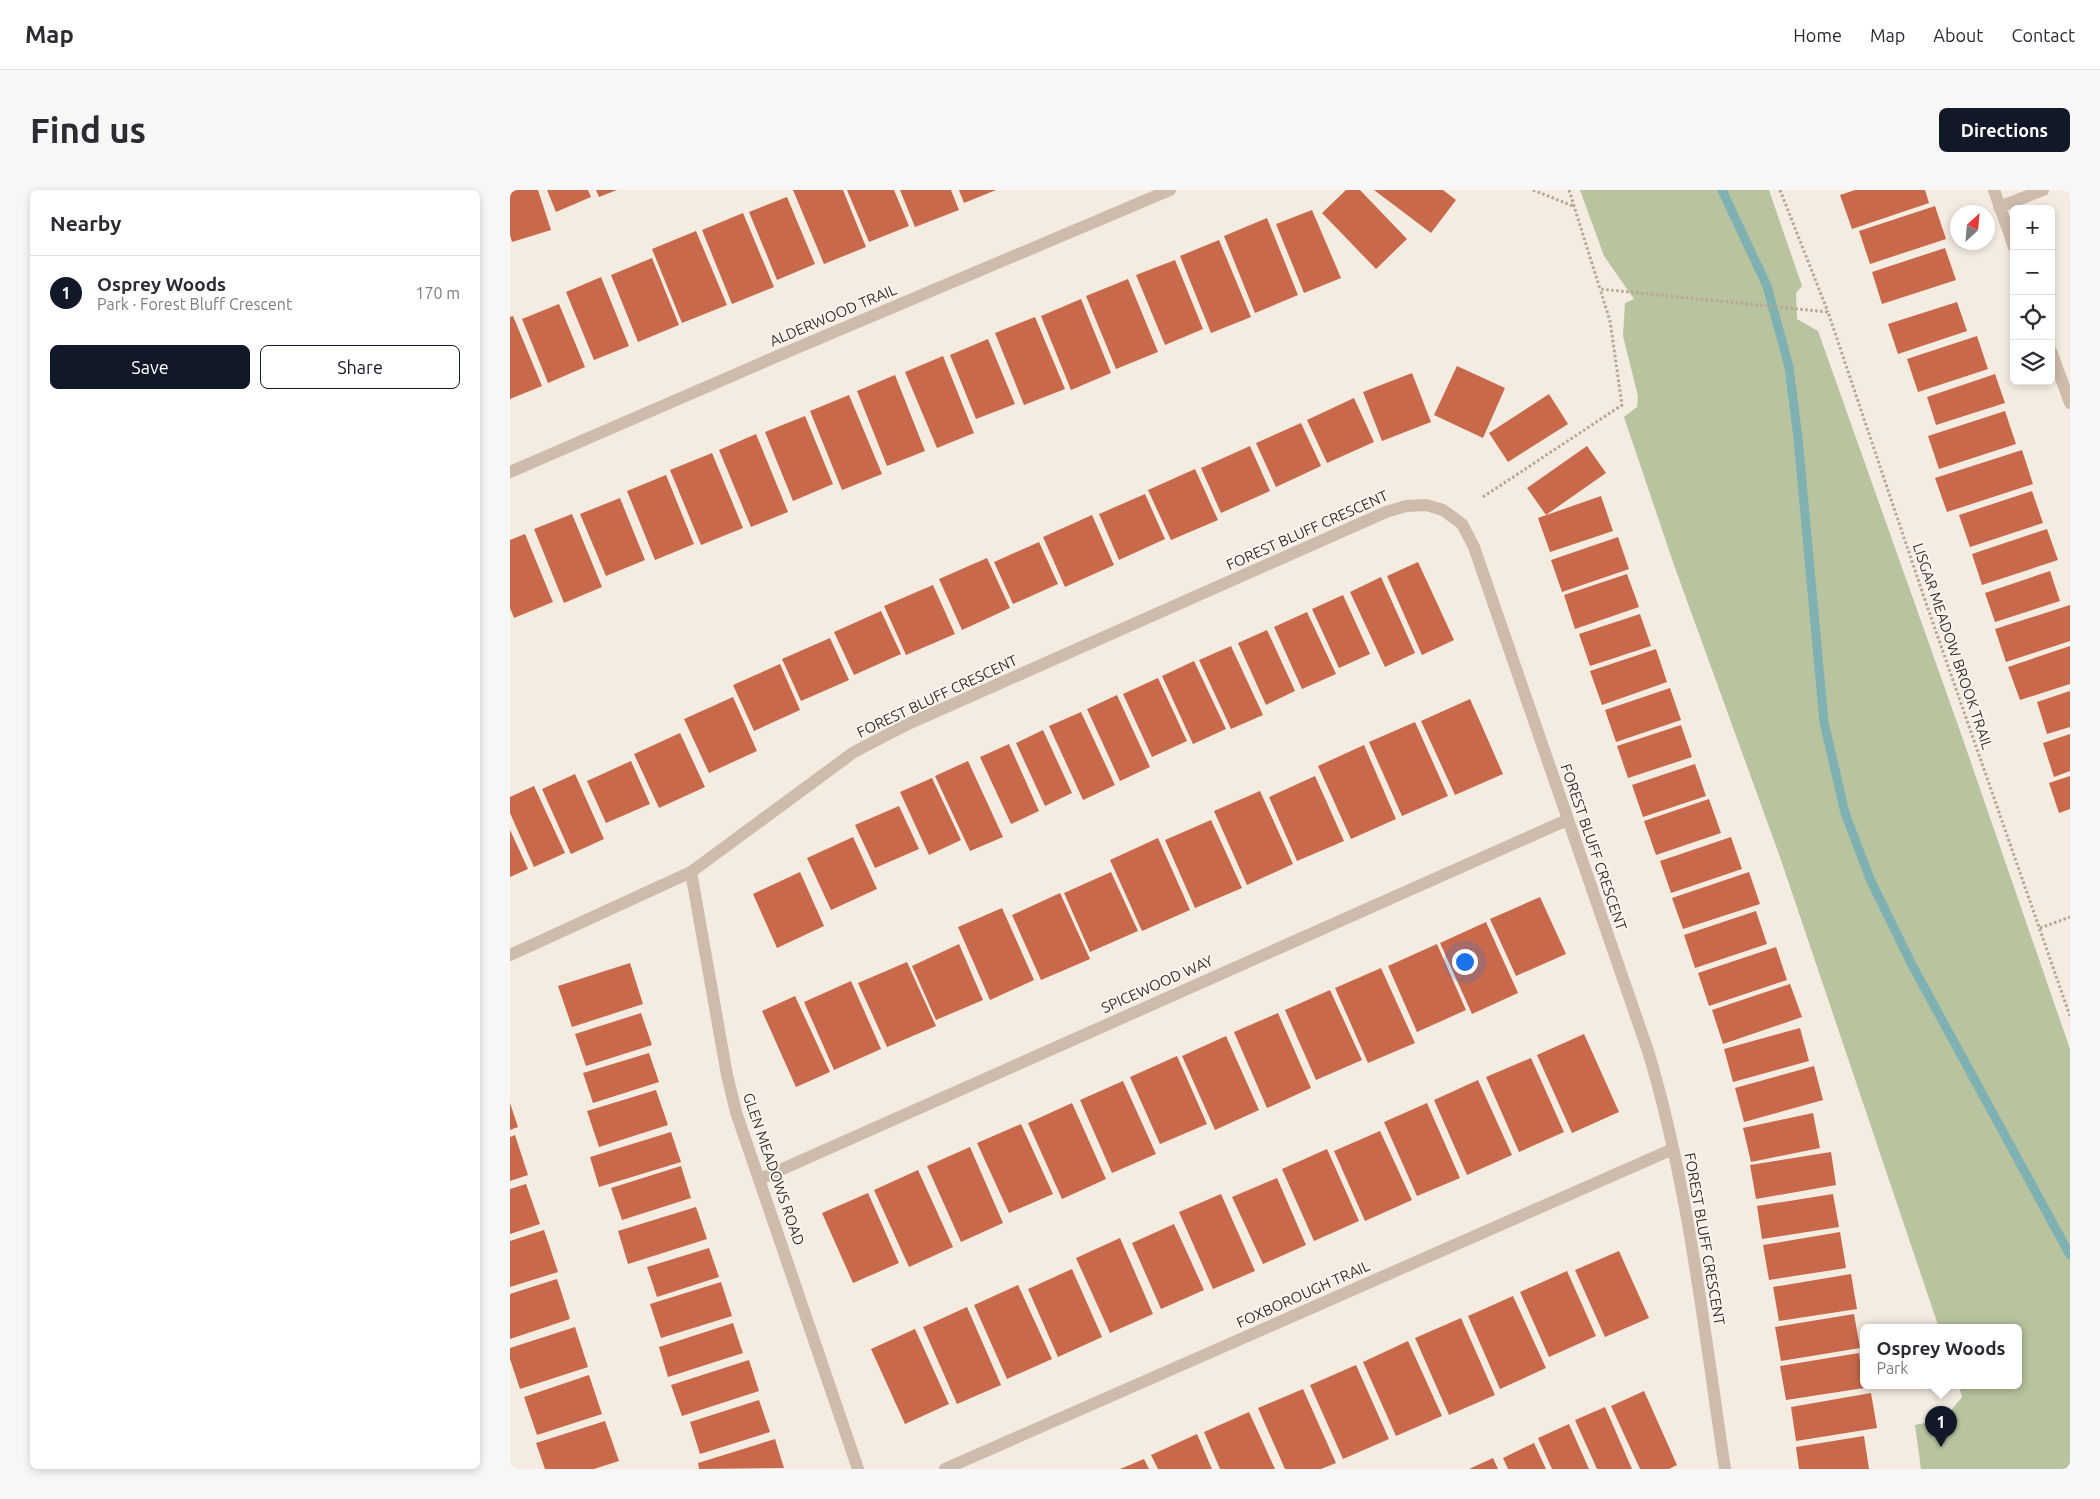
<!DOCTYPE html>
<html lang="en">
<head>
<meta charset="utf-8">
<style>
  body { margin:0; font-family:Ubuntu,sans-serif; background:#f7f7f7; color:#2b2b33 }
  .controls { position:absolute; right:15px; top:15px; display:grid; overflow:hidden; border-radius:8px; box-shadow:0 2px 8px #0003 }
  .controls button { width:45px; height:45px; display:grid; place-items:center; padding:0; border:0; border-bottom:1px solid #e1e1e2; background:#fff; color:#2b2b33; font:25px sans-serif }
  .compass { position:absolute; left:1440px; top:15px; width:45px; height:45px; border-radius:50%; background:#fff; box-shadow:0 2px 8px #0003; rotate:26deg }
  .you { position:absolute; left:954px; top:771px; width:18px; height:18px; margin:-12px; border:4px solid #fff; border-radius:50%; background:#1a73e8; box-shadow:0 0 0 8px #1a73e833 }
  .badge { display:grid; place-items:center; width:32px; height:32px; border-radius:50%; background:#111827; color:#fff; font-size:16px; font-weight:700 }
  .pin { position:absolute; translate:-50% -41px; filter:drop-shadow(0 1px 2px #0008) }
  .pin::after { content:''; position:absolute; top:26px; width:18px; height:15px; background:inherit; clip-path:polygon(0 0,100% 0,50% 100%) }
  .popup { position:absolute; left:1350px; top:1134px; width:162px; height:65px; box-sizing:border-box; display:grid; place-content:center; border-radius:8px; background:#fff; filter:drop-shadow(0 1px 4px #0005); font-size:16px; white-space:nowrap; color:#7c7c81 }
  .popup b { font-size:19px; color:#2b2b33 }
  .popup::after { content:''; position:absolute; left:50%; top:100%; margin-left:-10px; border:10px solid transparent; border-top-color:#fff }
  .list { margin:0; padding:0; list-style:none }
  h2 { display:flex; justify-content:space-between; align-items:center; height:65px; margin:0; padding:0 20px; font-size:21px }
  h2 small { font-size:16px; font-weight:400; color:#7c7c81 }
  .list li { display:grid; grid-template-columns:32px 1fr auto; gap:15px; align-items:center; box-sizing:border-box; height:75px; padding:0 20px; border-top:1px solid #e1e1e2 }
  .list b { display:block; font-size:19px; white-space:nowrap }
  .list p { margin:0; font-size:16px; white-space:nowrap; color:#7c7c81 }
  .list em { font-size:16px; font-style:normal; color:#7c7c81 }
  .actions { display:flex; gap:10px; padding:15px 20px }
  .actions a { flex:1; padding:11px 0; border:1px solid #111827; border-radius:8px; text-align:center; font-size:18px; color:#111827 }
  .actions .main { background:#111827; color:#fff }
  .icon { flex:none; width:28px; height:28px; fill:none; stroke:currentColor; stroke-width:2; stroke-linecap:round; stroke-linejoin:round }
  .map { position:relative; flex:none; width:1560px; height:1279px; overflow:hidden; border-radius:8px }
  header { display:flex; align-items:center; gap:30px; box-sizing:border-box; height:70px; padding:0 25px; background:#fff; border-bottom:1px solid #e1e1e2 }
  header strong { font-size:24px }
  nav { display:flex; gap:28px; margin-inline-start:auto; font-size:18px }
  .intro { display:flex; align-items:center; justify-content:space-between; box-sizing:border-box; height:120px; padding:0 30px }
  h1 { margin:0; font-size:35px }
  .button { padding:12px 22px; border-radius:8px; background:#111827; color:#fff; font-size:18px; font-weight:700 }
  main { display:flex; gap:30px; padding:0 30px }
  aside { flex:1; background:#fff; border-radius:8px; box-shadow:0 2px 8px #0003 }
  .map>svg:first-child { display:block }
  .green { fill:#b8c4a0 }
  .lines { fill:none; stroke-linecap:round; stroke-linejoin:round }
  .stream { stroke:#7fb0b2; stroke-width:9 }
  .building { fill:#c8694b }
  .path { stroke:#b9a596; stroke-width:3; stroke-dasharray:2.5 2.5; stroke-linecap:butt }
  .street { stroke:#cdbbac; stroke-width:12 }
  .labels { text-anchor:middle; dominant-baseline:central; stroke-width:4; stroke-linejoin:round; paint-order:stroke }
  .street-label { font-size:15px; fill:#3b302b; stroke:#fbf5ee }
</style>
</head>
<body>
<header>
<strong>Map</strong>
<nav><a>Home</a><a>Map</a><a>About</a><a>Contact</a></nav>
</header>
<div class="intro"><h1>Find us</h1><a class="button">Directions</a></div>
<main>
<aside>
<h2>Nearby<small></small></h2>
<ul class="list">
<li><span class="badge">1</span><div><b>Osprey Woods</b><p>Park · Forest Bluff Crescent</p></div><em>170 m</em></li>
</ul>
<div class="actions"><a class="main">Save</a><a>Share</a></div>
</aside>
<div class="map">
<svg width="1560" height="1279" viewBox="0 0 1560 1279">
  <rect width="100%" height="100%" fill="#f4ebe1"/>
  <path class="green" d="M1070 0H1259L1292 96 1286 103 1287 129 1308 141 1449 538 1560 859V1279H1411L1405 1235 1434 1229 1452 1207 1449 1196H1508V1138H1429L1270 667 1164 375 1114 227 1127 217 1128 206 1113 146 1115 113 1124 109 1094 66Z"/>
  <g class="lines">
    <path class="stream" d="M1212 0 1257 96 1279 177 1288 248 1314 532 1335 623 1360 689 1402 775 1560 1065"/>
  </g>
  <path class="building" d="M0 0H28L41 40 2 52 0 45Z
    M37 0H78L81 7 46 22Z
    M86 0H107L89 7Z
    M283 0H333L356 57 314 74Z
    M337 0H384L399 36 359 52Z
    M390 0H441L449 20 405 37Z
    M449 0H486L454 13Z
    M836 0H850L897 49 866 79 812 23Z
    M864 0H933L946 10 921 43Z
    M1345 0H1415L1419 13 1342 39 1330 5Z
    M277 7 305 74 267 90 239 22Z
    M1425 16 1436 49 1360 74 1349 41Z
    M802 20 831 88 794 103 766 34Z
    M233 23 264 97 222 114 192 40Z
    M757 28 788 105 745 123 714 46Z
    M186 41 217 115 172 133 142 59Z
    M709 50 741 127 701 143 670 66Z
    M1435 58 1446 90 1372 114 1362 82Z
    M142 68 169 135 128 152 101 85Z
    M665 70 693 139 655 155 626 85Z
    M91 87 119 156 84 170 56 102Z
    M618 89 648 162 606 179 576 106Z
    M571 109 601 183 561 200 531 126Z
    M1447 112 1457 141 1388 164 1378 134Z
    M49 114 75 177 38 193 12 129Z
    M3 126 32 196 0 209V127Z
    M525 127 555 199 514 215 485 143Z
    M1467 146 1478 179 1408 202 1397 169Z
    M478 149 505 214 466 229 440 165Z
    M433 166 464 243 427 258 395 182Z
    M947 176 995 198 973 248 924 225Z
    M902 183 921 232 872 251 853 202Z
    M1485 184 1495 213 1426 235 1417 207Z
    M385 185 415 261 377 276 347 201Z
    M1039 204 1058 234 998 272 979 243Z
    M339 205 372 284 332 300 300 221Z
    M844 208 864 252 817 273 797 230Z
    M1495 221 1506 254 1429 279 1418 246Z
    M295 226 323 294 283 311 255 242Z
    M791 233 811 276 766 297 746 253Z
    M246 244 278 322 241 337 209 260Z
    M740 256 760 301 711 323 691 278Z
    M1077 256 1096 283 1036 325 1017 298Z
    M1512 260 1523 294 1437 322 1425 288Z
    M202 263 233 338 191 355 160 280Z
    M685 279 708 330 661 350 638 300Z
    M156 285 184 354 145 370 117 301Z
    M1522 301 1533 333 1460 357 1449 325Z
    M635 304 655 349 609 370 589 324Z
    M1091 306 1103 341 1040 362 1028 328Z
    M110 308 135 370 96 386 70 324Z
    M62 324 92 397 54 413 24 339Z
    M582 325 604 375 555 397 533 347Z
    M1537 339 1548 370 1472 395 1462 364Z
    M15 344 43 412 4 428 0 418V350Z
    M1108 347 1119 379 1052 402 1041 370Z
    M529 352 548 394 503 414 484 372Z
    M477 368 500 418 452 440 429 389Z
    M908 372 944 450 912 465 877 386Z
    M1540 381 1550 411 1485 432 1475 403Z
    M1117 384 1129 417 1065 439 1054 405Z
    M871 387 905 463 875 477 840 402Z
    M423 395 445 444 396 465 374 416Z
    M833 405 860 464 829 478 802 419Z
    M1560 415V451L1496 472 1485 439Z
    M371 421 391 464 344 485 324 442Z
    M797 422 826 484 792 499 764 437Z
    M1130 424 1141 456 1080 476 1069 444Z
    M757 440 785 501 756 515 728 453Z
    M320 448 339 490 291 511 272 469Z
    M721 456 753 525 721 539 689 470Z
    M1560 456V494L1510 510 1498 477Z
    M1146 459 1157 492 1092 515 1080 481Z
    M684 471 716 539 683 554 652 486Z
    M270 474 290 520 244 541 223 495Z
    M648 488 677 551 642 567 613 504Z
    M1160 498 1171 530 1106 552 1095 520Z
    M1560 501V537L1537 544 1527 512Z
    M607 505 640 577 610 591 577 519Z
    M223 507 247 561 199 583 174 529Z
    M960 509 993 584 945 605 911 531Z
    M571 522 605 595 573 610 539 536Z
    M905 532 938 606 892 626 859 552Z
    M1171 535 1182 567 1118 588 1107 556Z
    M533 540 562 603 535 616 506 553Z
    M170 543 195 597 149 618 124 564Z
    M1560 544V581L1544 587 1533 553Z
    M499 554 529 621 501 634 470 567Z
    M854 555 886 629 841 649 808 576Z
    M121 571 140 614 96 633 77 591Z
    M458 571 493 647 460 661 425 586Z
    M1185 574 1196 606 1133 627 1122 595Z
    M65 584 94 649 61 664 32 599Z
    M805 586 834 651 787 671 759 607Z
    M1560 586V619L1549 623 1539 593Z
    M422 588 451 650 419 665 390 602Z
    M24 596 55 663 24 677 0 623V607Z
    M750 601 783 674 737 695 704 621Z
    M1199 609 1211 643 1146 665 1134 631Z
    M389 616 409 659 365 678 345 635Z
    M701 630 732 698 685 718 655 650Z
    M0 640 18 679 0 687Z
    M343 647 367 699 321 720 297 668Z
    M1221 647 1232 679 1161 703 1150 671Z
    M648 648 680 720 632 741 600 670Z
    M290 682 314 736 267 758 243 704Z
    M601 682 628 741 580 762 554 703Z
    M1239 682 1250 714 1173 739 1162 708Z
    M550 703 580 769 531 790 502 725Z
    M1030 707 1056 764 1006 786 980 729Z
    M492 718 524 790 480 810 448 737Z
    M1246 721 1257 754 1185 778 1174 745Z
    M976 732 1008 803 962 824 930 753Z
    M449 754 473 810 426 830 402 776Z
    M927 754 956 820 907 842 878 776Z
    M1266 757 1277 790 1199 816 1188 783Z
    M397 772 426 836 377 857 348 793Z
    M120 773 133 814 62 837 48 796Z
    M871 778 905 853 858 873 825 798Z
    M341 791 371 859 324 880 294 812Z
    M1280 794 1292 827 1213 854 1202 820Z
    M820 800 852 870 806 890 775 820Z
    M285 806 320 882 286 897 252 821Z
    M131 823 142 855 76 876 65 844Z
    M768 823 801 898 757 918 724 842Z
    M1290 838 1299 871 1223 892 1214 859Z
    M1074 844 1109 922 1062 943 1027 865Z
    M716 846 749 920 705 940 672 866Z
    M139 863 149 892 83 913 73 883Z
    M667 866 697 934 650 954 620 887Z
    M1021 868 1054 942 1009 962 976 887Z
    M1304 876 1313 910 1234 932 1225 898Z
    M968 890 1002 965 957 985 924 910Z
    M613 891 646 964 602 983 570 910Z
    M146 900 158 935 89 957 77 921Z
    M0 913 8 937 0 940Z
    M562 913 596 989 552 1009 518 933Z
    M917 913 950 988 907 1006 874 932Z
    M1303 923 1310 958 1241 972 1233 938Z
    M511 934 543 1004 499 1023 467 953Z
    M870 941 902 1010 855 1031 824 961Z
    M161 942 171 972 89 997 80 967Z
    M5 945 18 985 0 991V947Z
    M460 957 493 1033 451 1052 417 976Z
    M817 959 849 1031 804 1051 772 979Z
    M1321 962 1326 995 1246 1009 1240 975Z
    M171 976 181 1008 112 1030 101 998Z
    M408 980 443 1057 399 1077 364 1000Z
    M767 988 796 1055 753 1074 722 1007Z
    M16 994 30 1034 0 1044V999Z
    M358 1003 389 1073 343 1093 312 1023Z
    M711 1004 745 1081 703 1099 669 1022Z
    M1323 1004 1329 1037 1252 1049 1247 1016Z
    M186 1017 197 1049 118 1074 108 1041Z
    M664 1034 694 1100 651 1119 622 1053Z
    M34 1040 48 1082 0 1097V1051Z
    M1330 1042 1336 1078 1259 1090 1253 1055Z
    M610 1048 643 1124 600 1143 566 1068Z
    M199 1058 209 1087 147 1107 137 1077Z
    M1109 1061 1139 1128 1095 1147 1065 1080Z
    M562 1079 592 1147 548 1167 518 1099Z
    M1057 1081 1086 1146 1039 1167 1010 1102Z
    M1341 1084 1347 1119 1269 1131 1263 1097Z
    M47 1089 60 1129 0 1149V1104Z
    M211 1092 222 1126 151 1148 140 1114Z
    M508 1095 542 1169 497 1189 464 1115Z
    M1003 1106 1036 1178 990 1199 958 1126Z
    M457 1117 491 1195 447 1214 413 1137Z
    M1344 1124 1350 1158 1271 1171 1265 1137Z
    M951 1128 985 1205 939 1225 905 1148Z
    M223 1133 233 1163 158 1187 149 1157Z
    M65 1137 78 1177 10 1199 0 1169V1158Z
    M405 1139 439 1214 395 1234 361 1159Z
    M898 1151 932 1226 886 1246 853 1172Z
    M1349 1163 1354 1198 1276 1210 1270 1176Z
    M239 1170 249 1201 172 1226 161 1195Z
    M846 1175 879 1249 833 1269 800 1195Z
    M79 1185 92 1224 27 1245 14 1207Z
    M793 1199 826 1273 811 1279H775L748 1218Z
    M1134 1201 1167 1275 1159 1279H1130L1101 1216Z
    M1361 1203 1367 1238 1286 1251 1281 1217Z
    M249 1210 260 1242 190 1264 180 1232Z
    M1095 1217 1122 1279H1087L1065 1230Z
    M739 1222 765 1279H710L694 1242Z
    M95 1231 109 1271 84 1279H35L26 1253Z
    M1059 1234 1079 1279H1042L1028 1248Z
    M687 1244 702 1279H648L641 1265Z
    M1354 1246 1359 1279H1289L1286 1257Z
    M265 1249 274 1278 189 1279 188 1273Z
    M1024 1253 1036 1279H998L993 1268Z
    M983 1268 988 1279H959Z
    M634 1269 639 1279H610Z"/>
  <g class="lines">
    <path class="path" d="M1023 0 1063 16
      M1059 0 1090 99 1318 122 1416 413 1560 826
      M1270 0 1318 122
      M973 307 1112 215 1100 131 1090 99
      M1530 738 1560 727"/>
    <path class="street" d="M1484 0 1504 57
      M1489 17 1533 0
      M1541 161 1560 213
      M0 282 270 165 660 0
      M181 682 217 885 226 922 348 1279
      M0 765 181 682 344 562 398 534 876 322 896 316 916 315 933 320 952 334 964 357 1139 864C1179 999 1194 1140 1215 1279
      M250 989 1057 630
      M435 1279 1163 959"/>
  </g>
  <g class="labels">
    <g class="street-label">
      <text transform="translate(323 125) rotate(-23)">ALDERWOOD TRAIL</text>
      <text transform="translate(797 340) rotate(-24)">FOREST BLUFF CRESCENT</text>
      <text transform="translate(1443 456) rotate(71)">LISGAR MEADOW BROOK TRAIL</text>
      <text transform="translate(427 506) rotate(-25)">FOREST BLUFF CRESCENT</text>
      <text transform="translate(1084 657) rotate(71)">FOREST BLUFF CRESCENT</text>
      <text transform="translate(647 794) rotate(-24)">SPICEWOOD WAY</text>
      <text transform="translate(264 979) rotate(71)">GLEN MEADOWS ROAD</text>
      <text transform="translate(1195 1049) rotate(80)">FOREST BLUFF CRESCENT</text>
      <text transform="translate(793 1104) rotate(-24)">FOXBOROUGH TRAIL</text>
    </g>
  </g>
</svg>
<div class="controls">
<button>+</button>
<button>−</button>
<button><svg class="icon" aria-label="locate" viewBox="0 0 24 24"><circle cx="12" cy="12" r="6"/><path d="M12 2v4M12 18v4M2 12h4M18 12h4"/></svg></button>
<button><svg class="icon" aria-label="layers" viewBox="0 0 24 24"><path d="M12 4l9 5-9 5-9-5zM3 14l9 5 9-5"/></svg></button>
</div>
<svg class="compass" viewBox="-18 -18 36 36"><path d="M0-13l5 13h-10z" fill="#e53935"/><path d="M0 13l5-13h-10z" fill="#7c7c81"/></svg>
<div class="you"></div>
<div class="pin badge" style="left:1431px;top:1257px">1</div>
<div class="popup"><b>Osprey Woods</b>Park</div>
</div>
</main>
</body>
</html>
